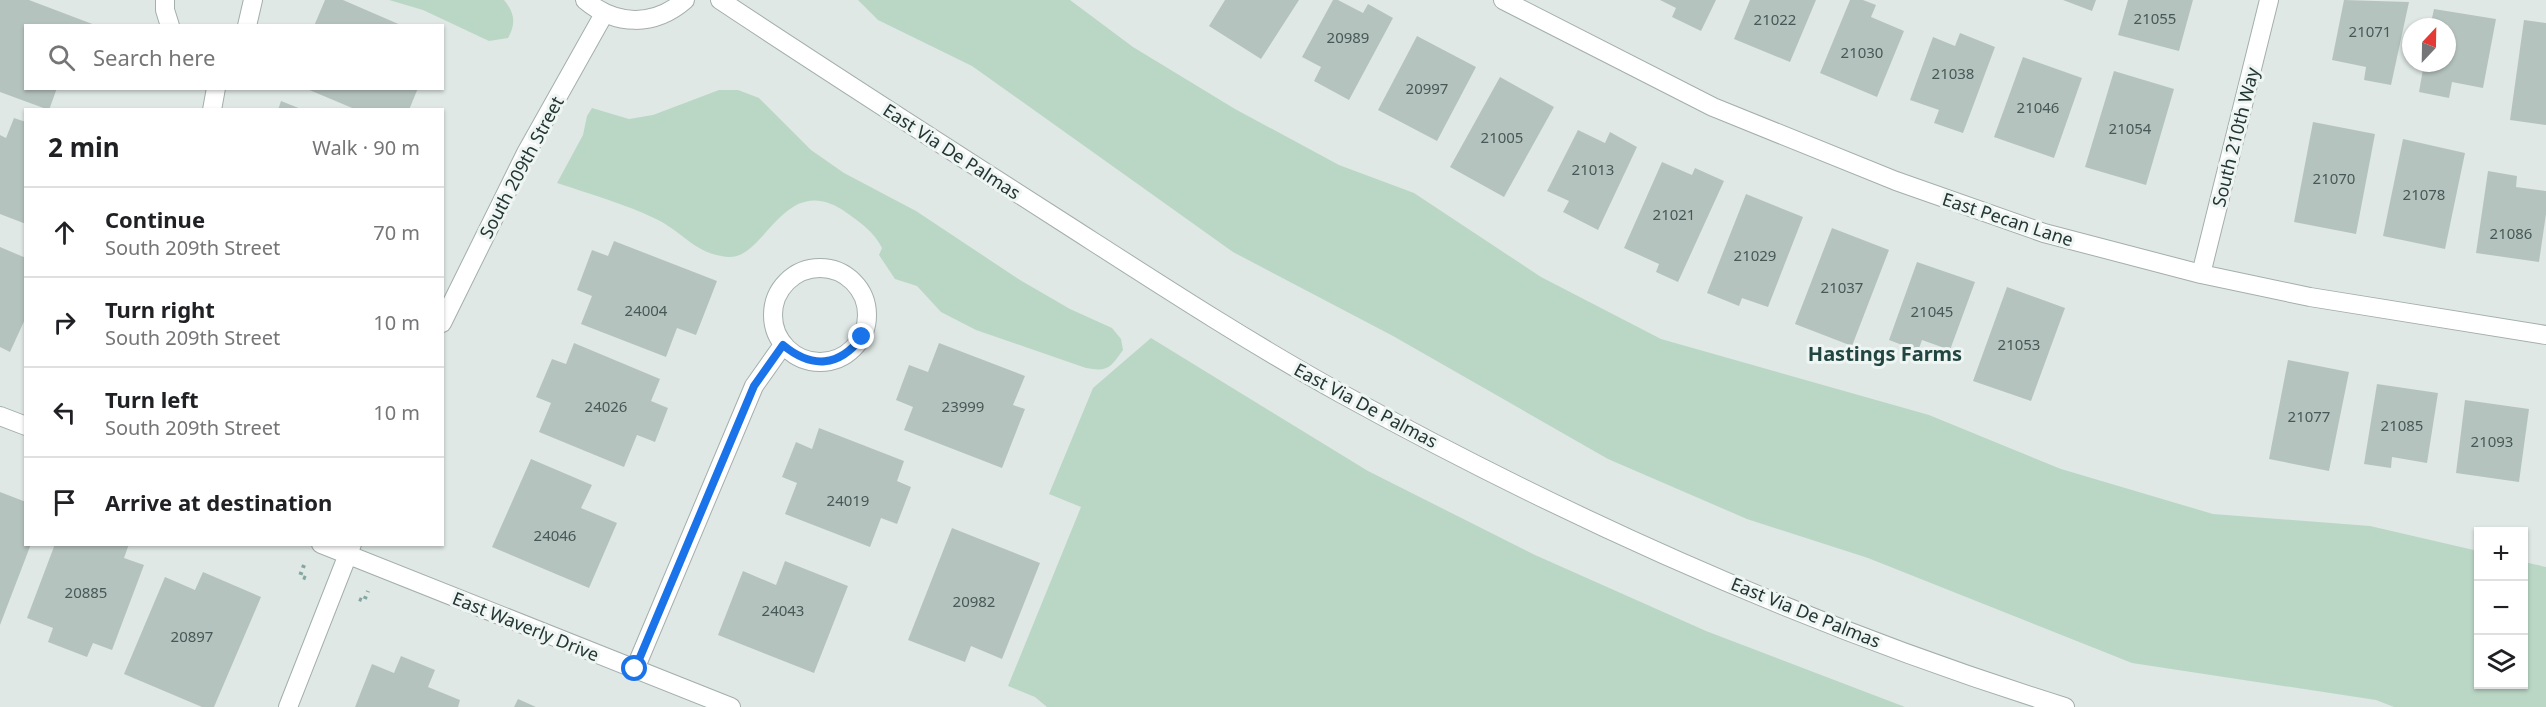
<!DOCTYPE html>
<html lang="en">
<head>
<meta charset="utf-8">
<style>
  body { margin:0; font-family:"Noto Sans",sans-serif; background:#f2f2f2; color:#202124 }
  .controls { position:absolute; right:18px; bottom:18px; display:grid; overflow:hidden; border-radius:0px; box-shadow:0 2px 4px #0004 }
  .controls button { width:54px; height:54px; display:grid; place-items:center; padding:0; border:0; border-bottom:2px solid #e0e0e0; background:#fff; color:#202124; font:30px sans-serif }
  .compass { position:absolute; left:2402px; top:18px; width:54px; height:54px; border-radius:50%; background:#fff; box-shadow:0 2px 4px #0004; rotate:22deg }
  .stop { position:absolute; width:18px; height:18px; margin:-14px; border:4px solid #1a73e8; border-radius:50%; background:#fff }
  .stop.end { background:#1a73e8; border-color:#fff; box-shadow:0 2px 6px #0008 }
  .list { margin:0; padding:0; list-style:none }
  h2 { display:flex; justify-content:space-between; align-items:center; height:78px; margin:0; padding:0 24px; font-size:26px }
  h2 small { font-size:20px; font-weight:400; color:#757577 }
  .list li { display:grid; grid-template-columns:39px 1fr auto; gap:18px; align-items:center; box-sizing:border-box; height:90px; padding:0 24px; border-top:2px solid #e0e0e0 }
  .list b { display:block; font-size:22px; white-space:nowrap }
  .list p { margin:0; font-size:20px; white-space:nowrap; color:#757577 }
  .list em { font-size:20px; font-style:normal; color:#757577 }
  .icon { flex:none; width:33px; height:33px; fill:none; stroke:currentColor; stroke-width:2; stroke-linecap:round; stroke-linejoin:round }
  .map { position:relative; flex:none; width:2546px; height:707px; overflow:hidden }
  .search { position:absolute; background:#fff; box-shadow:0 2px 4px #0004; left:24px; top:24px; width:420px; height:66px; display:flex; align-items:center; gap:15px; box-sizing:border-box; padding:0 21px; border-radius:0px; color:#757577; font-size:22px }
  .panel { position:absolute; background:#fff; box-shadow:0 2px 4px #0004; left:24px; top:108px; width:420px; height:438px; border-radius:0px }
  .map>svg:first-child { display:block }
  .green { fill:#bad7c6 }
  .building { fill:#b5c3bf }
  .lines { fill:none; stroke-linecap:round; stroke-linejoin:round }
  .minor-casing { stroke:#a3afac; stroke-width:20 }
  .path { stroke:#83a8a1; stroke-width:4; stroke-dasharray:3 4.5; stroke-linecap:butt }
  .minor { stroke:#fff; stroke-width:18 }
  .route { stroke:#1a73e8; stroke-width:8 }
  .labels { text-anchor:middle; dominant-baseline:central; stroke-width:6; stroke-linejoin:round; paint-order:stroke }
  .number-label { font-size:15px; fill:#475956 }
  .street-label { font-size:18px; fill:#223633; stroke:#eff5f3 }
  .neighbourhood-label { font-size:20px; font-weight:bold; fill:#214641; stroke:#eff5f3 }
</style>
</head>
<body>
<div class="map">
<svg width="2546" height="707" viewBox="0 0 2546 707">
  <rect width="100%" height="100%" fill="#dfe8e5"/>
  <path class="green" d="M389 0H504C515 13 516 24 508 38L489 41 423 10Z
    M858 0H1070L1133 47 1235 109 1339 165 1414 193 1541 277 1661 339 1929 415 2061 469 2213 514 2370 526 2478 551V684H2524V562L2546 567V707H2394L2376 700 2132 663 1868 558 1747 519 1608 459 1393 336 1233 252 972 66 878 20Z
    M719 90H738L759 98 811 150 844 173 916 211 1020 280 1070 309 1112 328 1121 339 1123 350C1110 368 1108 372 1086 368L976 330 941 312 917 286 895 279 879 255 882 248C874 232 861 223 847 213 784 168 766 260 728 257 695 254 683 232 656 219 625 204 590 194 557 183L583 135 587 116 592 108 629 119 653 115Z
    M1151 338 1368 471 1535 555 1706 631 1905 707H1047L1035 697 1008 686 1081 507 1049 494 1093 388Z"/>
  <path class="building" d="M0 0H29L95 25 26 26V88H57L49 110 0 92Z
    M325 0H343L403 26H314Z
    M1225 0H1299L1261 59 1209 26Z
    M1333 0H1338L1363 13 1368 4 1393 18 1349 100 1314 81 1321 67 1302 57Z
    M1660 0H1716L1701 31 1672 17 1676 8Z
    M1750 0H1816L1790 62 1734 39Z
    M1850 0H1863L1876 5 1871 17 1904 31 1877 97 1820 73Z
    M2063 0H2096L2092 11Z
    M2128 0H2193L2179 51 2118 35Z
    M2344 0 2409 2 2391 85 2364 80 2366 67 2332 60Z
    M2434 9 2496 19 2483 88 2452 82 2449 98 2419 92 2424 63H2447V27H2430Z
    M2524 20 2546 23V125L2510 120Z
    M1960 33 1995 47 1963 133 1934 123 1939 110 1910 100 1933 37 1955 46Z
    M1417 36 1476 67 1437 141 1378 110Z
    M2023 57 2082 78 2054 158 1994 137Z
    M2114 71 2174 89 2146 185 2085 167Z
    M1500 77 1554 107 1504 197 1450 167Z
    M418 88 409 110H357L307 89Z
    M281 101 301 109V110H278Z
    M14 118 26 122V224L0 214V135L6 138Z
    M2313 122 2375 134 2356 234 2294 222Z
    M1578 130 1605 143 1610 132 1637 147 1598 230 1563 212 1569 201 1547 191Z
    M2403 139 2465 153 2445 249 2383 236Z
    M1662 162 1692 175 1695 168 1724 181 1678 282 1656 272 1659 264 1624 248Z
    M2488 171 2517 176 2516 187 2546 191V214L2539 262 2476 253Z
    M1746 194 1803 217 1768 307 1742 298 1739 306 1707 293Z
    M1832 228 1889 250 1852 346 1795 324Z
    M614 241 717 281 696 335 677 328 666 357 581 324 592 296 577 290 592 250 608 256Z
    M0 247 26 258V317L10 352 0 347Z
    M1917 262 1975 282 1950 350 1922 340 1918 351 1889 340Z
    M2007 287 2065 308 2031 401 1973 381Z
    M574 343 660 379 651 401 668 408 655 442 637 435 624 467 539 432 551 403 536 397 552 359 566 364Z
    M939 343 1025 376 1013 405 1025 409 1002 468 904 430 913 407 896 400 909 365 928 372Z
    M2288 360 2349 372 2329 471 2269 459Z
    M2377 384 2438 393 2427 463 2392 457 2391 468 2364 464Z
    M2465 400 2529 409 2519 482 2456 473Z
    M819 428 904 461 897 481 911 487 897 524 881 518 870 547 785 514 797 483 782 477 796 442 812 449Z
    M531 459 592 485 581 508 617 523 589 588 492 547Z
    M0 492 26 502V544H31L0 625Z
    M952 528 1040 563 1002 659 971 646 965 662 908 640Z
    M55 544H129L124 558 144 565 112 650 93 643 87 657 48 642 53 628 27 618Z
    M785 561 848 586 814 673 718 635 743 571 776 585Z
    M203 572 261 597 214 707H202L124 674 165 577 195 590Z
    M401 656 435 670 428 687 460 700 458 707H355L372 664 394 673Z
    M518 699 536 707H514Z"/>
  <g class="lines">
    <defs>
      <path id="minor" d="M165 0V10L170 26
        M585 0C616 26 654 27 685 0
        M720 0C833 75 947 148 1061 221 1153 280 1246 341 1342 394 1571 520 1815 629 2065 707
        M1503 0 1713 107 1896 181 2044 233 2201 274 2310 297 2546 335
        M247 26 253 0
        M212 110 216 88
        M773 315a47 47 0 1 1 94 0a47 47 0 1 1-94 0Z
        M2201 274 2269 0
        M442 323 526 153 604 14
        M0 416 26 426
        M321 544 731 707
        M635 669 754 386 783 345
        M288 707 352 544"/>
    </defs>
    <use href="#minor" class="minor-casing"/>
    <path class="path" d="M304 565 300 576 310 580
      M359 599 364 601 368 591"/>
    <use href="#minor" class="minor"/>
  </g>
  <g class="lines">
    <path class="route" d="M635 669 754 386 783 345C812 369 839 367 862 337"/>
  </g>
  <g class="labels">
    <g class="number-label">
      <text x="2155" y="18">21055</text>
      <text x="1775" y="19">21022</text>
      <text x="2370" y="31">21071</text>
      <text x="1348" y="37">20989</text>
      <text x="1862" y="52">21030</text>
      <text x="1953" y="73">21038</text>
      <text x="1427" y="88">20997</text>
      <text x="2038" y="107">21046</text>
      <text x="2130" y="128">21054</text>
      <text x="1502" y="137">21005</text>
      <text x="1593" y="169">21013</text>
      <text x="2334" y="178">21070</text>
      <text x="2424" y="194">21078</text>
      <text x="1674" y="214">21021</text>
      <text x="2511" y="233">21086</text>
      <text x="1755" y="255">21029</text>
      <text x="1842" y="287">21037</text>
      <text x="646" y="310">24004</text>
      <text x="1932" y="311">21045</text>
      <text x="2019" y="344">21053</text>
      <text x="606" y="406">24026</text>
      <text x="963" y="406">23999</text>
      <text x="2309" y="416">21077</text>
      <text x="2402" y="425">21085</text>
      <text x="2492" y="441">21093</text>
      <text x="848" y="500">24019</text>
      <text x="555" y="535">24046</text>
      <text x="86" y="592">20885</text>
      <text x="974" y="601">20982</text>
      <text x="783" y="610">24043</text>
      <text x="192" y="636">20897</text>
    </g>
    <g class="street-label">
      <text transform="translate(2235 137) rotate(-76)">South 210th Way</text>
      <text transform="translate(952 151) rotate(33)">East Via De Palmas</text>
      <text transform="translate(521 167) rotate(-62)">South 209th Street</text>
      <text transform="translate(2008 219) rotate(18)">East Pecan Lane</text>
      <text transform="translate(1366 405) rotate(28)">East Via De Palmas</text>
      <text transform="translate(1806 612) rotate(22)">East Via De Palmas</text>
      <text transform="translate(526 626) rotate(22)">East Waverly Drive</text>
    </g>
    <g class="neighbourhood-label">
      <text x="1885" y="353">Hastings Farms</text>
    </g>
  </g>
</svg>
<div class="controls">
<button>+</button>
<button>−</button>
<button><svg class="icon" aria-label="layers" viewBox="0 0 24 24"><path d="M12 4l9 5-9 5-9-5zM3 14l9 5 9-5"/></svg></button>
</div>
<svg class="compass" viewBox="-18 -18 36 36"><path d="M0-13l5 13h-10z" fill="#e53935"/><path d="M0 13l5-13h-10z" fill="#757577"/></svg>
<div class="stop" style="left:635px;top:669px"></div>
<div class="stop end" style="left:862px;top:337px"></div>
<div class="search"><svg class="icon" aria-label="search" viewBox="0 0 24 24"><circle cx="10" cy="10" r="6"/><path d="M15 15l6 6"/></svg>Search here</div>
<section class="panel">
<h2>2 min<small>Walk · 90 m</small></h2>
<ul class="list">
<li><svg class="icon" aria-label="ahead" viewBox="0 0 24 24"><path d="M12 20V5M6 11l6-6 6 6"/></svg><div><b>Continue</b><p>South 209th Street</p></div><em>70 m</em></li>
<li><svg class="icon" aria-label="right" viewBox="0 0 24 24"><path d="M7 20v-9h11M14 6l5 5-5 5"/></svg><div><b>Turn right</b><p>South 209th Street</p></div><em>10 m</em></li>
<li><svg class="icon" aria-label="left" viewBox="0 0 24 24"><path d="M17 20v-9H6M10 6l-5 5 5 5"/></svg><div><b>Turn left</b><p>South 209th Street</p></div><em>10 m</em></li>
<li><svg class="icon" aria-label="arrive" viewBox="0 0 24 24"><path d="M6 21V4h12l-3 4 3 4H6"/></svg><div><b>Arrive at destination</b></div></li>
</ul>
</section>
</div>
</body>
</html>
